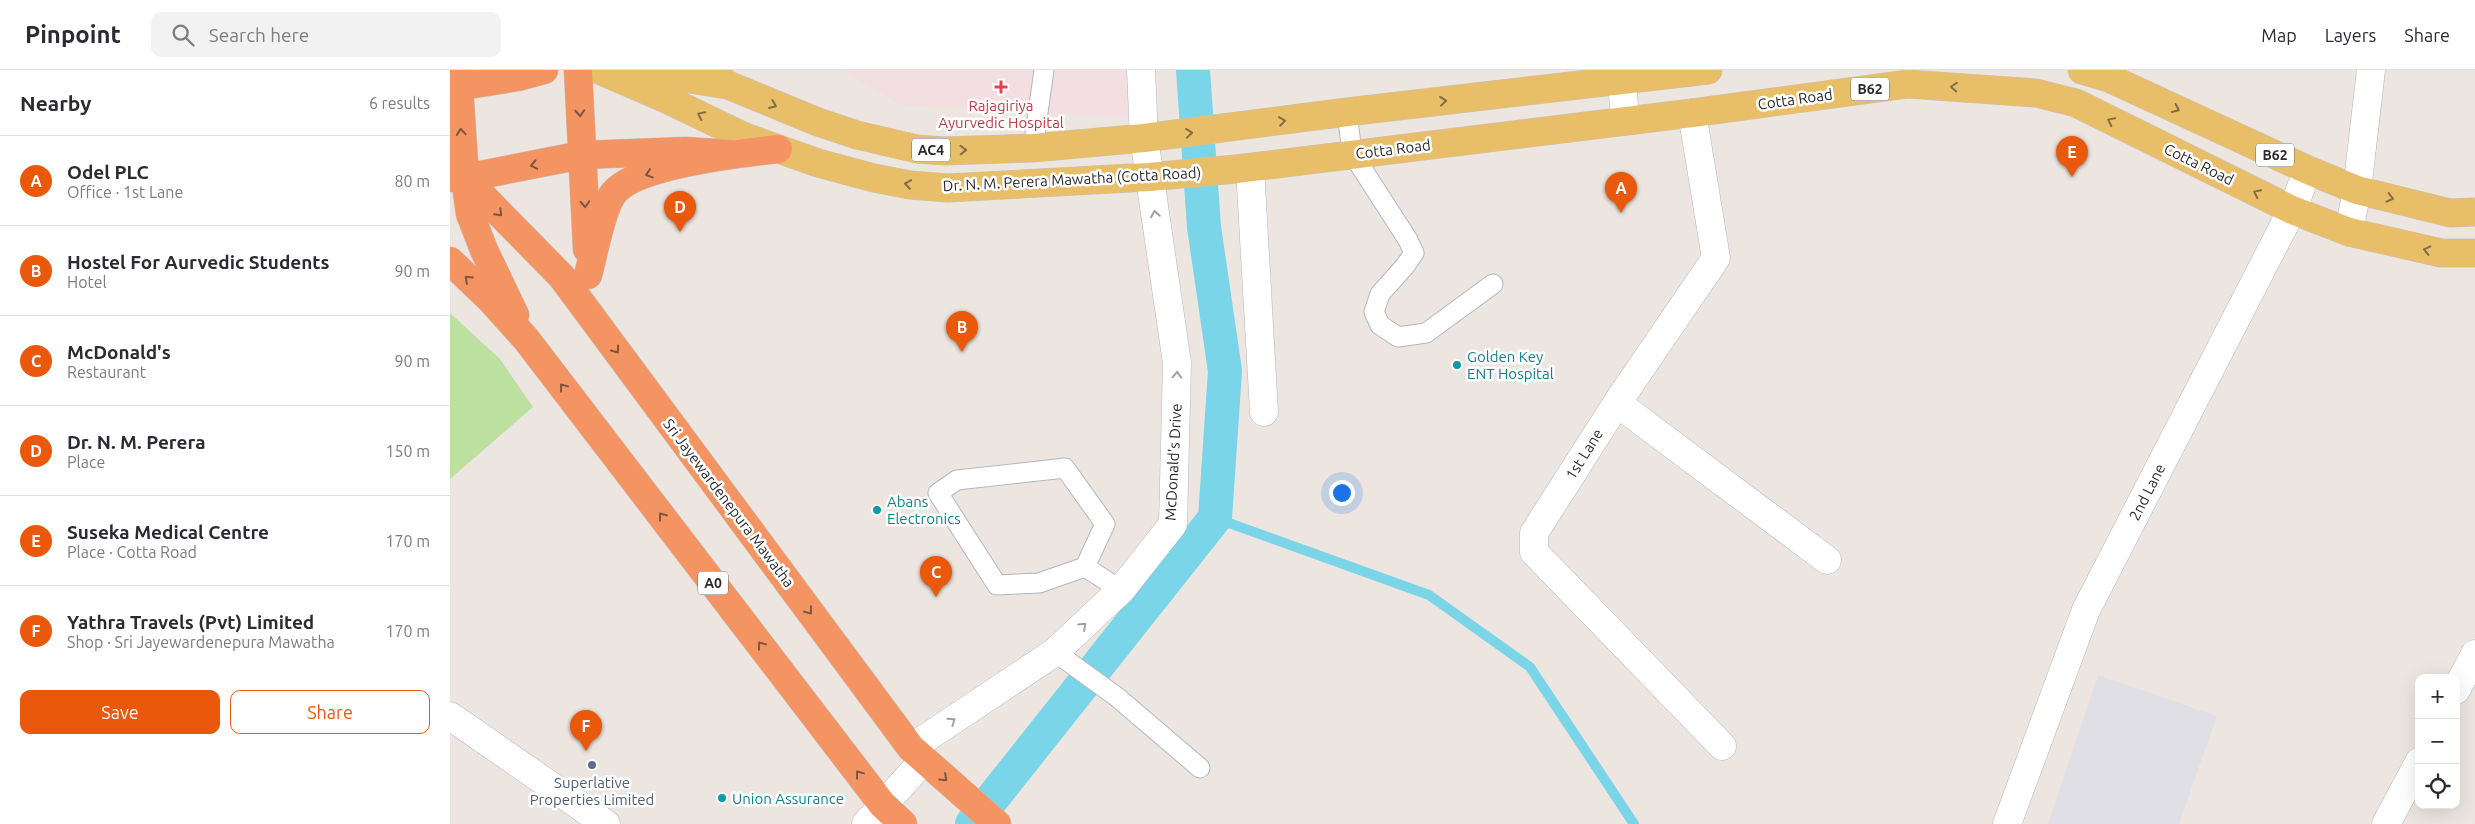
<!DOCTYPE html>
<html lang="en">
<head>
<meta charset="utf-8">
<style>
  body { margin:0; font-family:Ubuntu,sans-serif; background:#f2f2f3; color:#2b2b33 }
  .controls { position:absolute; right:15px; bottom:15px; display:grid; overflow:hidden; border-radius:10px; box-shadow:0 5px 20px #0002 }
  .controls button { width:45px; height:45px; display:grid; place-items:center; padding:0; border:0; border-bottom:1px solid #e1e1e2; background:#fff; color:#2b2b33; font:25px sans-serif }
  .you { position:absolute; left:891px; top:422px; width:18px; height:18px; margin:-12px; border:4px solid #fff; border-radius:50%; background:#1a73e8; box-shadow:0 0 0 8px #1a73e833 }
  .badge { display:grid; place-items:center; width:32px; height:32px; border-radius:50%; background:#ea580c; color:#fff; font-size:16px; font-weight:700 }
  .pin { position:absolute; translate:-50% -41px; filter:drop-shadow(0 1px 2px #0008) }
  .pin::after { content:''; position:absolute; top:26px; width:18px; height:15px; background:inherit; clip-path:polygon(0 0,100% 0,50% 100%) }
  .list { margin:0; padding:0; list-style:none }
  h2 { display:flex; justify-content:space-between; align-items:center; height:65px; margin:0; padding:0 20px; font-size:21px }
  h2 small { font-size:16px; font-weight:400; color:#7c7c81 }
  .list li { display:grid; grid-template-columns:32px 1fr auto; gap:15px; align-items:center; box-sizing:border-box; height:90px; padding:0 20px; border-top:1px solid #e1e1e2 }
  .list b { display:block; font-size:19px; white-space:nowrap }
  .list p { margin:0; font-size:16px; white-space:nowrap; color:#7c7c81 }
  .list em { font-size:16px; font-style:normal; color:#7c7c81 }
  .actions { display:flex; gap:10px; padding:15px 20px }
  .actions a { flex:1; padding:11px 0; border:1px solid #ea580c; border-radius:10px; text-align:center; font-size:18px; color:#ea580c }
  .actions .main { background:#ea580c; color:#fff }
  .icon { flex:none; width:28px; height:28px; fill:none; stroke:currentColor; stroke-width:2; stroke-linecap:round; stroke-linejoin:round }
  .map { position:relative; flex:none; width:2025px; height:754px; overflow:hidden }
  header { display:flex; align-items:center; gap:30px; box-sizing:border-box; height:70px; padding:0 25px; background:#fff; border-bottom:1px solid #e1e1e2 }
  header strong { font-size:24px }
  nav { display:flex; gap:28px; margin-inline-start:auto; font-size:18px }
  .search { width:350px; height:45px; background:#f2f2f3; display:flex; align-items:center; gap:12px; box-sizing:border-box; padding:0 18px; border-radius:10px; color:#7c7c81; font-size:19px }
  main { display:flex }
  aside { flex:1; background:#fff }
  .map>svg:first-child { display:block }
  .industrial { fill:#e1dfe6 }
  .medical { fill:#f3dee1 }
  .green { fill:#bce0a0 }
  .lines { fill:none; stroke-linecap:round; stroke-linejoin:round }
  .stream { stroke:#7ad5e8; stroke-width:10 }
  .canal { stroke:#7ad5e8; stroke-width:34 }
  .lane-casing { stroke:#b3b6bf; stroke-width:21 }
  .street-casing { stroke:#b3b6bf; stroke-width:29 }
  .secondary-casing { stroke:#b3b6bf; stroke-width:29 }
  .primary-casing { stroke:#c4c4c4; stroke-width:29 }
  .highway-casing { stroke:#c4c4c4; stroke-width:29 }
  .lane { stroke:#fff; stroke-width:19 }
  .street { stroke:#fff; stroke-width:28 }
  .secondary { stroke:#fff; stroke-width:28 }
  .primary { stroke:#e9be69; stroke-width:28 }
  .highway { stroke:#f59463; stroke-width:28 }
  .oneway { stroke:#816e47 }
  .oneway2 { stroke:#7c5642 }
  .oneway3 { stroke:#a0a0a0 }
  .health-dot { fill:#e0444e; stroke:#fff; stroke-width:2 }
  .culture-dot { fill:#0f9aa8; stroke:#fff; stroke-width:2 }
  .service-dot { fill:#5c6f8a; stroke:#fff; stroke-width:2 }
  .labels { text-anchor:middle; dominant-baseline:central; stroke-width:5; stroke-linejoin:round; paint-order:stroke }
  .shield { fill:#fff; stroke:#6b6b6b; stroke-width:1 }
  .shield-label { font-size:14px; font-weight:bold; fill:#2c2c2c }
  .street-label { font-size:15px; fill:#2c2c2c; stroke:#fff }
  .health-label { font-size:15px; fill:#be3a42; stroke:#fff }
  .culture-label { font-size:15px; fill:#0d838f; stroke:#fff; text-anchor:start }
  .service-label { font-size:15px; fill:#4e5e75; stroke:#fff }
</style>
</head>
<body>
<header>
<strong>Pinpoint</strong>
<div class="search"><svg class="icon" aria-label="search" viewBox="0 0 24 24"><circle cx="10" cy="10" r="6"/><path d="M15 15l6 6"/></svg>Search here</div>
<nav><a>Map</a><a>Layers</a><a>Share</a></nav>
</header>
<main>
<aside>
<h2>Nearby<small>6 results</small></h2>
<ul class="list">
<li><span class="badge">A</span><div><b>Odel PLC</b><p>Office · 1st Lane</p></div><em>80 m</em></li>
<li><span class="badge">B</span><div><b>Hostel For Aurvedic Students</b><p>Hotel</p></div><em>90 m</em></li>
<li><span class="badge">C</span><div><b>McDonald's</b><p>Restaurant</p></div><em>90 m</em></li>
<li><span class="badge">D</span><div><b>Dr. N. M. Perera</b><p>Place</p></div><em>150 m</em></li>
<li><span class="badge">E</span><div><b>Suseka Medical Centre</b><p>Place · Cotta Road</p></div><em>170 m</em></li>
<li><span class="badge">F</span><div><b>Yathra Travels (Pvt) Limited</b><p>Shop · Sri Jayewardenepura Mawatha</p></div><em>170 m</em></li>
</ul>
<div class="actions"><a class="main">Save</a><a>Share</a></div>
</aside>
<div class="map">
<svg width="2025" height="754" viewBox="0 0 2025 754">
  <rect width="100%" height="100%" fill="#ede6e0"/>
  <path class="industrial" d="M1648 605 1767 646 1729 754H1598Z"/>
  <path class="medical" d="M390 0H680L682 48 452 35Z"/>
  <path class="green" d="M0 243 50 289 83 337 0 409Z"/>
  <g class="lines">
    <path class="stream" d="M765 448 979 525 1080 597 1184 754"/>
    <path class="canal" d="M522 754 765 448 775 301 754 157 743 0"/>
    <defs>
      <path id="lane" d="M897 42 902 83 958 170 964 183 955 196 930 224 924 242 930 255 948 267 976 263 1043 214
        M583 78 594 0
        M615 398 655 454 635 497 589 513 547 515 488 423 507 410Z
        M635 497 671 520
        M605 582 667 627 750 698"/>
      <path id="street" d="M1242 43 1266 188 1167 333 1084 463V482L1272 676
        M800 98 814 342
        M1899 162 1907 120 1921 0
        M1167 333 1377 490
        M2006 620 2025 584
        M0 646 156 754
        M461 678 605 582 671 520 723 454 727 293 694 68 691 0
        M416 754 474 690
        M1557 754 1636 540 1842 140 1858 100
        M1936 754 1969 692"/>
      <path id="secondary" d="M1172 11 1175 51"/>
      <path id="primary" d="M149 0 216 29 295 67 368 93 424 108 460 115 498 118 699 107 786 99 1242 43 1458 14 1586 23 1626 33 1842 140 1899 162 1991 183H2025
        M184 0 277 15
        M258 0 278 15 368 52 407 65 467 79 494 81 583 78 694 68 897 42 1258 0
        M1632 0 1659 8 1858 100 1907 120 2000 143 2025 142"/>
      <path id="highway" d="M8 0 15 108 20 144 34 180 65 245
        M128 0 137 179
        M0 18 68 7 94 0
        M0 101 15 108 112 207 461 678 547 754
        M2 108H15L132 85 235 81 280 84
        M0 191 40 229 76 269 432 734 453 754
        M138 205C144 184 151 140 163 124 184 95 292 83 328 79"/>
    </defs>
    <use href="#lane" class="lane-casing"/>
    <use href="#street" class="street-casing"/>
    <use href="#secondary" class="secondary-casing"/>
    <use href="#primary" class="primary-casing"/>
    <use href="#highway" class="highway-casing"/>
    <use href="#lane" class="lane"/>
    <use href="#street" class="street"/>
    <use href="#secondary" class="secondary"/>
    <use href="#primary" class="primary"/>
    <use href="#highway" class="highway"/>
  </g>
  <defs><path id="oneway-chevron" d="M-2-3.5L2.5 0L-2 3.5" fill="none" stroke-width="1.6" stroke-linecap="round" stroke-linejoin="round" transform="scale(1.25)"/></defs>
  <g class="oneway">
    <use href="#oneway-chevron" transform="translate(1504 17) rotate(-176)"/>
    <use href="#oneway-chevron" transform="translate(993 31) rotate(-6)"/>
    <use href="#oneway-chevron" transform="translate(323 35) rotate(23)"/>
    <use href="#oneway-chevron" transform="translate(1726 39) rotate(25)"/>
    <use href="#oneway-chevron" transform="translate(251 45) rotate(-154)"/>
    <use href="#oneway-chevron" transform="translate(832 51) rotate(-8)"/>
    <use href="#oneway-chevron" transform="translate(1661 51) rotate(-154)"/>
    <use href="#oneway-chevron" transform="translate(739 63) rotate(-6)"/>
    <use href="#oneway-chevron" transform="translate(513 80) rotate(-2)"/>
    <use href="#oneway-chevron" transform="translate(458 114) rotate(-172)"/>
    <use href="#oneway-chevron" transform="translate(1807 123) rotate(-154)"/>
    <use href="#oneway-chevron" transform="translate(1940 128) rotate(14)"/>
    <use href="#oneway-chevron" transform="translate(1977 180) rotate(-167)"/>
  </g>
  <g class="oneway2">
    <use href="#oneway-chevron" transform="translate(130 43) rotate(87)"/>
    <use href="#oneway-chevron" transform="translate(11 62) rotate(-95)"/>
    <use href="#oneway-chevron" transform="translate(84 95) rotate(169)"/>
    <use href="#oneway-chevron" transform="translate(199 104) rotate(162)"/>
    <use href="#oneway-chevron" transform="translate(135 134) rotate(87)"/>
    <use href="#oneway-chevron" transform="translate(49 143) rotate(45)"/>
    <use href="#oneway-chevron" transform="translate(18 209) rotate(-137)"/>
    <use href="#oneway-chevron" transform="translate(166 280) rotate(54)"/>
    <use href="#oneway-chevron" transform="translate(113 317) rotate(-127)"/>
    <use href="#oneway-chevron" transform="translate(212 446) rotate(-127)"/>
    <use href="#oneway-chevron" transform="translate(359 541) rotate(53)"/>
    <use href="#oneway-chevron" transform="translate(311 575) rotate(-127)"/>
    <use href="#oneway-chevron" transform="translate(409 704) rotate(-127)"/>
    <use href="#oneway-chevron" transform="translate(494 708) rotate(43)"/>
  </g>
  <g class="oneway3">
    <use href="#oneway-chevron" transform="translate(705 144) rotate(-99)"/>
    <use href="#oneway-chevron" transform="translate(727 305) rotate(-88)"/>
    <use href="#oneway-chevron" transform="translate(633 556) rotate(-43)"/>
    <use href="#oneway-chevron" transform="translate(502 651) rotate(-34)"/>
  </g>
  <path class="health-dot" d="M548.5 9.5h5v5h5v5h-5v5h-5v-5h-5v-5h5z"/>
  <g class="culture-dot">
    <circle cx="1007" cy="295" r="5"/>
    <circle cx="427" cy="440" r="5"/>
    <circle cx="272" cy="728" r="5"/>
  </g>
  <circle class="service-dot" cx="142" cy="695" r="5"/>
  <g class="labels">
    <g class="shield">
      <rect x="1401" y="7.5" width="38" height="23" rx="4"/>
      <rect x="462" y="68.5" width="38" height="23" rx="4"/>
      <rect x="1806" y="73.5" width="38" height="23" rx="4"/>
      <rect x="248" y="501.5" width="30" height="23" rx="4"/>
    </g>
    <g class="shield-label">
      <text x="1420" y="19">B62</text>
      <text x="481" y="80">AC4</text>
      <text x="1825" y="85">B62</text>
      <text x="263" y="513">A0</text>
    </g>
    <g class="street-label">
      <text transform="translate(1345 29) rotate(-8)">Cotta Road</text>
      <text transform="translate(943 79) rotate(-7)">Cotta Road</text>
      <text transform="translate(1749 94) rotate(26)">Cotta Road</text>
      <text transform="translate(622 109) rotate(-3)">Dr. N. M. Perera Mawatha (Cotta Road)</text>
      <text transform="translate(1134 384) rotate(-58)">1st Lane</text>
      <text transform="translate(723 392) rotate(-87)">McDonald's Drive</text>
      <text transform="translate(1697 422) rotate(-63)">2nd Lane</text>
      <text transform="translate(279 433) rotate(53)">Sri Jayewardenepura Mawatha</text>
    </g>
    <g class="health-label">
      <text x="551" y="35">Rajagiriya<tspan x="551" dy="17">Ayurvedic Hospital</tspan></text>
    </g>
    <g class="culture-label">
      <text x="1017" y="286">Golden Key<tspan x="1017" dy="17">ENT Hospital</tspan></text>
      <text x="437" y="431">Abans<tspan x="437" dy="17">Electronics</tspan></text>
      <text x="282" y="728">Union Assurance</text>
    </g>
    <g class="service-label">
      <text x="142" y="712">Superlative<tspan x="142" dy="17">Properties Limited</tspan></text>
    </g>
  </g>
</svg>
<div class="controls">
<button>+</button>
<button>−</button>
<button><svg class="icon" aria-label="locate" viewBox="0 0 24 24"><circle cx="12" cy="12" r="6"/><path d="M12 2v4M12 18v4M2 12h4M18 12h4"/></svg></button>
</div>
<div class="you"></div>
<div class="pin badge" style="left:1171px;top:143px">A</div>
<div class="pin badge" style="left:512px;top:282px">B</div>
<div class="pin badge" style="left:486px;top:527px">C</div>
<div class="pin badge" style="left:230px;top:162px">D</div>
<div class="pin badge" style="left:1622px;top:107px">E</div>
<div class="pin badge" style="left:136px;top:681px">F</div>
</div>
</main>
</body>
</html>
